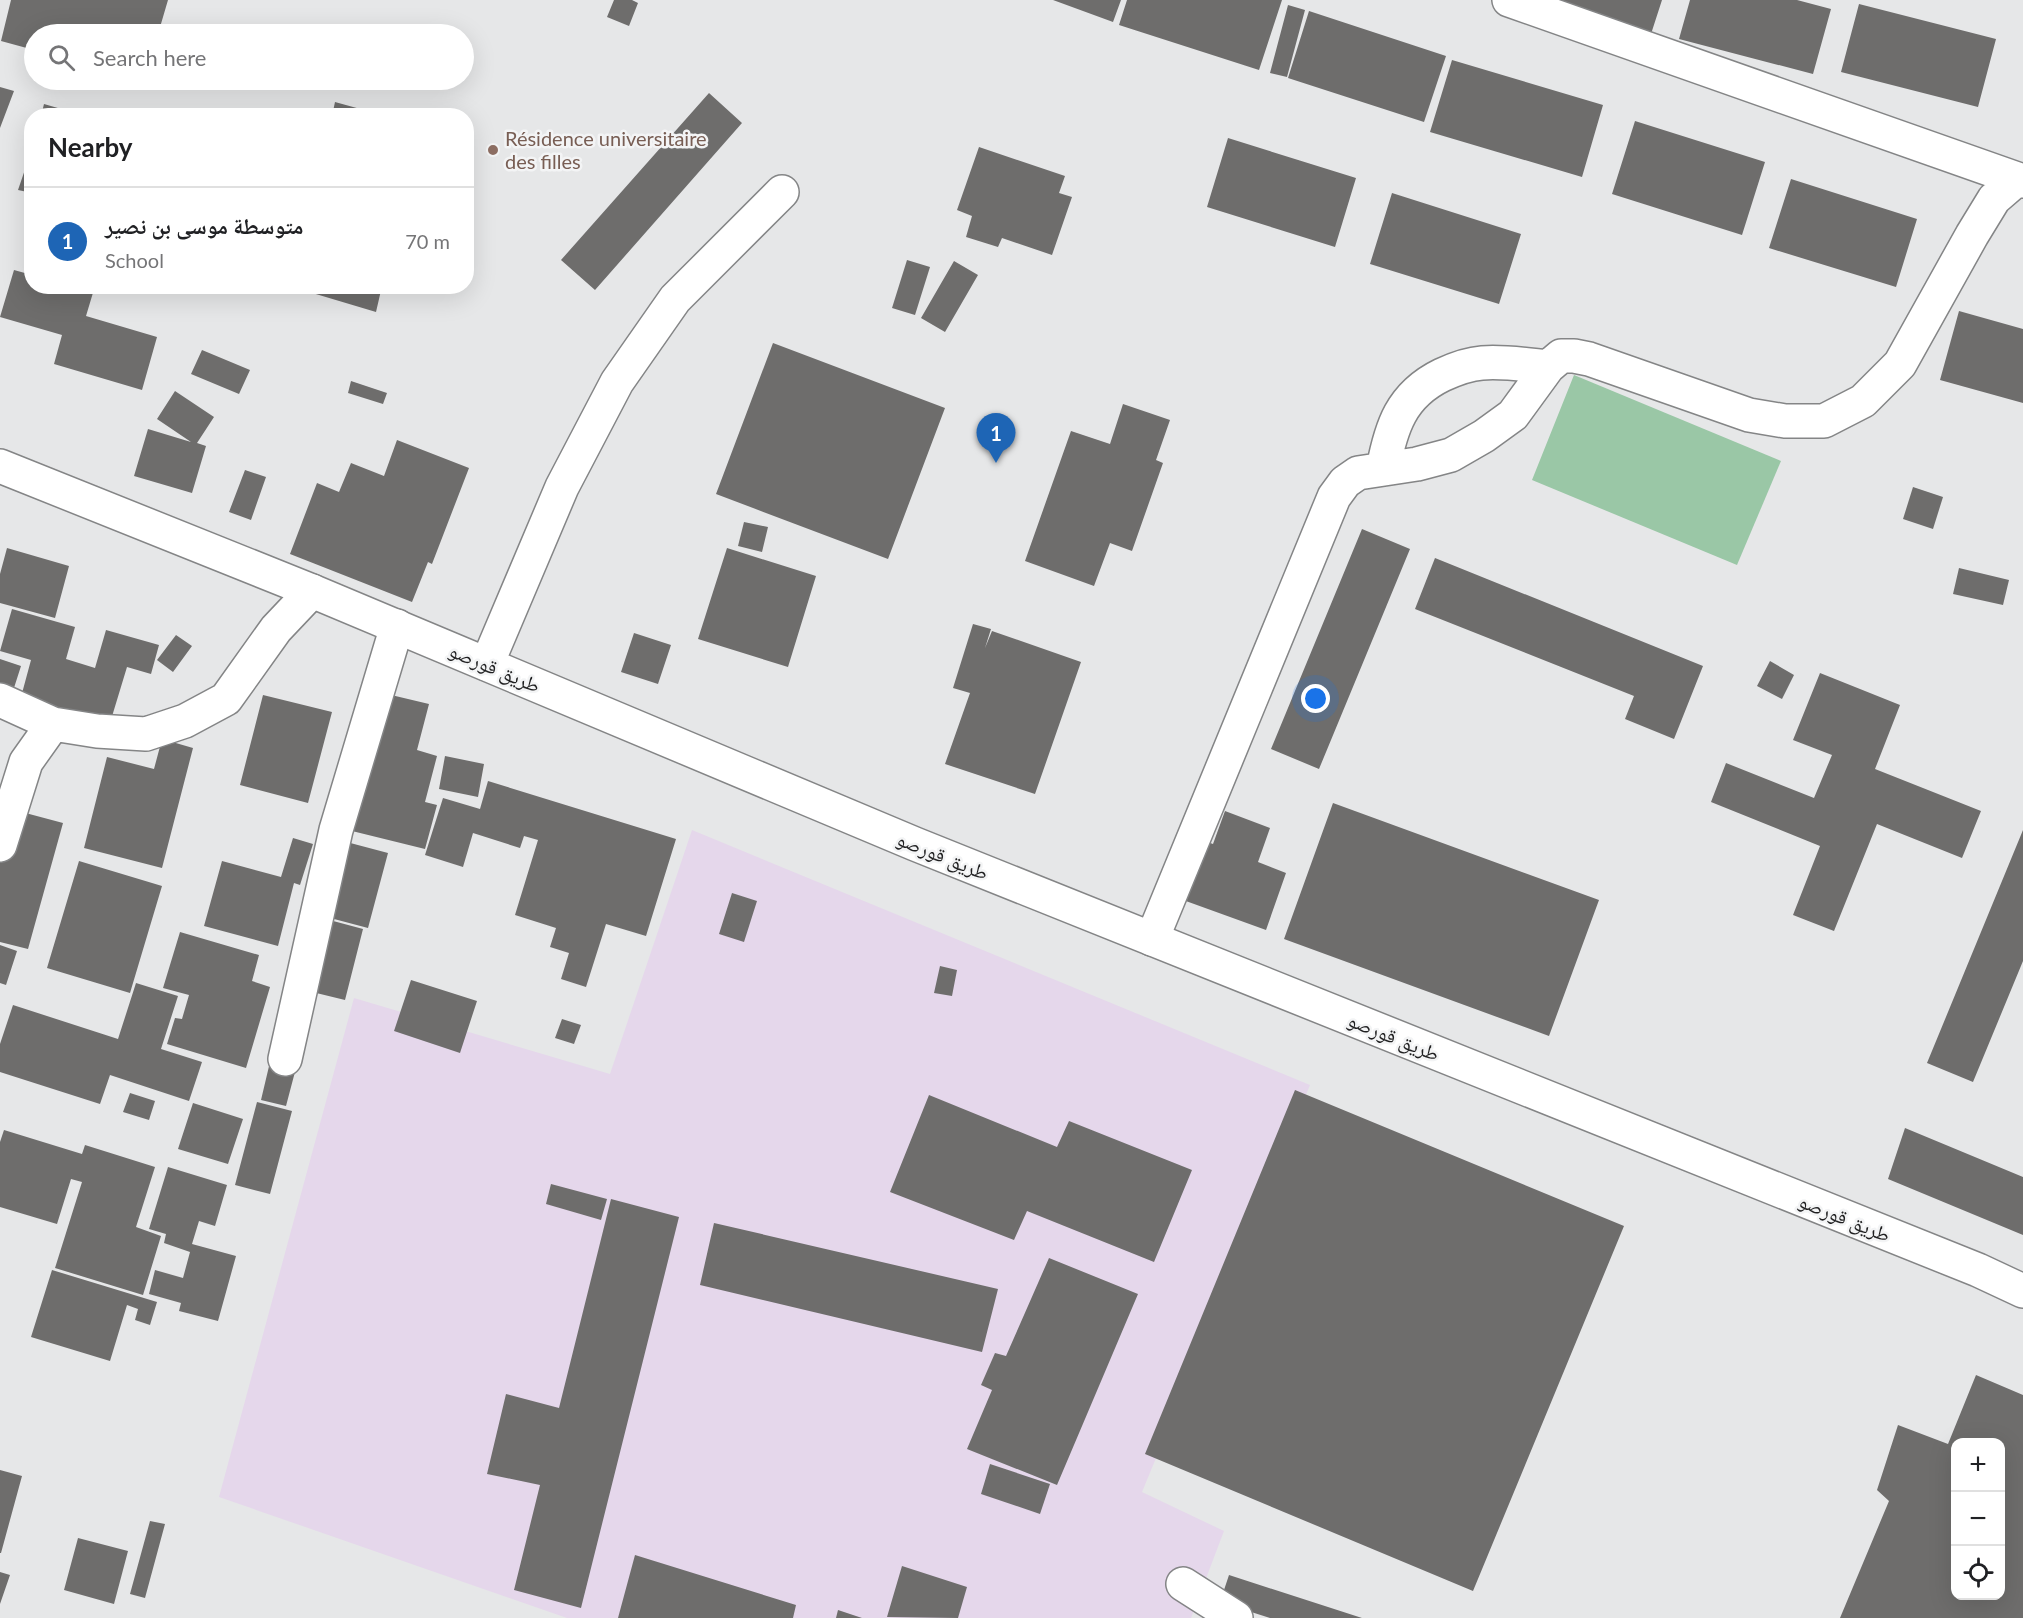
<!DOCTYPE html>
<html lang="en">
<head>
<meta charset="utf-8">
<style>
  body { margin:0; font-family:Lato,"Noto Naskh Arabic",sans-serif; background:#f6f6f6; color:#202124 }
  .controls { position:absolute; right:18px; bottom:18px; display:grid; overflow:hidden; border-radius:12px; box-shadow:0 6px 24px #0002 }
  .controls button { width:54px; height:54px; display:grid; place-items:center; padding:0; border:0; border-bottom:2px solid #e0e0e0; background:#fff; color:#202124; font:30px sans-serif }
  .you { position:absolute; left:1316px; top:699px; width:21px; height:21px; margin:-15px; border:4px solid #fff; border-radius:50%; background:#1a73e8; box-shadow:0 0 0 9px #1a73e833 }
  .badge { display:grid; place-items:center; width:39px; height:39px; border-radius:50%; background:#1e65b5; color:#fff; font-size:20px; font-weight:700 }
  .pin { position:absolute; translate:-50% -50px; filter:drop-shadow(0 2px 3px #0008) }
  .pin::after { content:''; position:absolute; top:32px; width:21px; height:18px; background:inherit; clip-path:polygon(0 0,100% 0,50% 100%) }
  .list { margin:0; padding:0; list-style:none }
  h2 { display:flex; justify-content:space-between; align-items:center; height:78px; margin:0; padding:0 24px; font-size:26px }
  h2 small { font-size:20px; font-weight:400; color:#757577 }
  .list li { display:grid; grid-template-columns:39px 1fr auto; gap:18px; align-items:center; box-sizing:border-box; height:108px; padding:0 24px; border-top:2px solid #e0e0e0 }
  .list b { display:block; font-size:22px; white-space:nowrap }
  .list p { margin:0; font-size:20px; white-space:nowrap; color:#757577 }
  .list em { font-size:20px; font-style:normal; color:#757577 }
  .icon { flex:none; width:33px; height:33px; fill:none; stroke:currentColor; stroke-width:2; stroke-linecap:round; stroke-linejoin:round }
  .map { position:relative; flex:none; width:2023px; height:1618px; overflow:hidden }
  .search { position:absolute; background:#fff; box-shadow:0 6px 24px #0002; left:24px; top:24px; width:450px; height:66px; display:flex; align-items:center; gap:15px; box-sizing:border-box; padding:0 21px; border-radius:33px; color:#757577; font-size:22px }
  .panel { position:absolute; background:#fff; box-shadow:0 6px 24px #0002; left:24px; top:108px; width:450px; height:186px; border-radius:24px }
  .map>svg:first-child { display:block }
  .industrial { fill:#e5d7eb }
  .green { fill:#9ac7a6 }
  .building { fill:#6e6d6c; fill-rule:evenodd }
  .lines { fill:none; stroke-linecap:round; stroke-linejoin:round }
  .minor-casing { stroke:#848586; stroke-width:36 }
  .major-casing { stroke:#848586; stroke-width:36 }
  .minor { stroke:#fff; stroke-width:33 }
  .major { stroke:#fff; stroke-width:33 }
  .education-dot { fill:#8d6e63; stroke:#f3f4f5; stroke-width:2 }
  .labels { text-anchor:middle; dominant-baseline:central; stroke-width:5; stroke-linejoin:round; paint-order:stroke }
  .education-label { font-size:20px; fill:#785e54; stroke:#f3f4f5; text-anchor:start }
  .street-label { font-size:20px; fill:#1f1f20; stroke:#f3f4f5 }
</style>
</head>
<body>
<div class="map">
<svg width="2023" height="1618" viewBox="0 0 2023 1618">
  <rect width="100%" height="100%" fill="#e6e7e8"/>
  <path class="industrial" d="M692 830 1310 1085 1142 1492 1224 1531 1191 1618H567L219 1497 354 998 610 1074Z"/>
  <path class="green" d="M1574 375 1781 461 1737 565 1532 480Z"/>
  <path class="building" d="M11 0H168L158 34H34V50L1 41Z
    M614 0H632L638 3 629 26 607 17Z
    M1053 0H1121L1113 22Z
    M1127 0H1282L1259 70 1119 25Z
    M1545 0H1662L1651 34Z
    M1690 0H1797L1831 9 1813 74 1679 39Z
    M1859 4 1996 39 1978 107 1841 72Z
    M1288 5 1305 10 1287 77 1270 73Z
    M1309 11 1446 56 1424 122 1288 78Z
    M1452 60 1603 105 1582 177 1430 132Z
    M0 87 14 91 0 128Z
    M709 93 742 123 595 290 561 260Z
    M335 102 382 115V116H332Z
    M44 104 82 115 81 116H41Z
    M1635 121 1765 162 1742 235 1612 194Z
    M1228 138 1356 178 1335 247 1207 207Z
    M979 147 1065 176 1059 193 1072 197 1052 255 1002 238 998 247 966 237 972 216 957 210Z
    M32 149V193L18 190Z
    M1791 179 1917 219 1896 287 1769 248Z
    M1392 193 1521 234 1499 304 1370 264Z
    M907 260 930 267 915 315 892 308Z
    M954 261 978 275 945 332 921 318Z
    M14 270 32 275V286H95L86 316 157 337 142 390 54 364 62 335 0 317Z
    M289 286H382L376 312Z
    M1959 311 2023 329V403L1940 380Z
    M773 343 945 408 888 559 716 494Z
    M202 350 250 370 239 394 191 374Z
    M351 381 387 393 383 404 348 393Z
    M175 391 214 417 197 443 206 446 192 493 134 476 148 429 191 442 157 419Z
    M1123 404 1170 420 1156 460 1163 463 1132 551 1110 543 1094 586 1025 561 1071 431 1110 444Z
    M397 440 469 468 432 564 428 562 412 602 290 554 317 483 339 492 351 463 384 476Z
    M245 470 266 477 251 520 229 512Z
    M1913 487 1943 497 1933 529 1903 519Z
    M744 522 768 527 762 552 738 546Z
    M1362 529 1410 549 1319 769 1271 749Z
    M7 548 69 566 55 618 0 603V574Z
    M727 548 816 576 788 667 698 639Z
    M1435 558 1703 666 1674 739 1625 719 1634 696 1415 609Z
    M1959 568 2009 580 2003 605 1953 594Z
    M12 609 75 627 66 659 95 668 106 630 159 645 151 674 127 667 110 723 21 697 31 660 0 651Z
    M973 624 991 629 985 648 992 631 1081 662 1035 794 945 764 970 693 953 688Z
    M634 633 671 645 658 684 621 672Z
    M176 635 192 646 173 672 157 660Z
    M0 659 21 666 13 691 0 686Z
    M1770 661 1794 675 1782 699 1757 686Z
    M1820 673 1900 705 1875 769 1981 811 1962 858 1877 824 1834 931 1793 915 1820 846 1711 802 1726 763 1814 798 1832 755 1793 740Z
    M387 694 429 704 417 750 437 756 425 802 437 805 425 849 352 831Z
    M263 695 332 712 308 803 240 785Z
    M162 739 193 748 162 868 84 848 107 757 154 769Z
    M445 756 484 764 478 797 439 789Z
    M488 781 676 839 646 936 606 924 586 987 561 979 569 953 550 947 556 928 515 915 538 840 524 836 520 848 473 833 463 867 425 855 443 798 480 809Z
    M1333 803 1599 900 1549 1036 1284 939Z
    M3 807 63 823 28 949 0 942V819Z
    M1225 811 1270 828 1258 862 1286 873 1266 930 1172 896 1194 837 1213 844Z
    M2023 830V961L1973 1082 1927 1063Z
    M293 838 313 844 300 885 294 883 278 946 204 926 222 861 281 877Z
    M339 840 388 853 368 928 319 915Z
    M79 861 162 886 130 993 47 968Z
    M732 893 757 901 744 942 719 934Z
    M322 918 363 929 345 1000 304 990Z
    M180 932 259 955 252 981 270 987 246 1068 167 1044 175 1018 182 1019 189 995 163 988Z
    M0 945 17 951 6 985 0 983Z
    M940 966 957 970 952 996 934 993Z
    M411 980 477 1001 460 1053 394 1031Z
    M136 983 178 996 161 1049 202 1062 189 1101 110 1075 100 1104 0 1072V1044L13 1005 118 1039Z
    M562 1019 581 1025 574 1044 555 1038Z
    M270 1062 296 1068 286 1106 261 1100Z
    M1295 1090 1624 1226 1473 1591 1145 1454Z
    M130 1093 155 1101 149 1120 123 1112Z
    M929 1095 1057 1147 1069 1121 1192 1170 1154 1262 1027 1211 1014 1240 890 1192Z
    M257 1102 292 1111 270 1194 235 1185Z
    M193 1103 243 1119 228 1164 178 1149Z
    M1905 1128 2023 1177V1235L1888 1179Z
    M4 1130 82 1154 85 1145 155 1167 136 1227 161 1236 143 1295 55 1268 82 1182 71 1179 57 1224 0 1207V1142Z
    M168 1167 227 1185 215 1226 199 1221 192 1244 236 1256 218 1321 179 1311 181 1303 149 1294 155 1270 183 1278 190 1252 164 1243 166 1234 149 1229Z
    M551 1184 607 1199 601 1220 546 1204Z
    M611 1199 679 1217 581 1608 514 1590 540 1485 487 1474 506 1394 559 1408Z
    M714 1223 998 1289 982 1352 700 1285Z
    M1049 1258 1138 1294 1057 1485 967 1449 992 1390 981 1385 995 1353 1006 1356Z
    M52 1270 157 1302 150 1325 135 1320 138 1309 127 1305 110 1361 31 1337Z
    M1976 1375 2023 1395V1618H1840L1889 1501 1877 1490 1898 1425 1948 1444ZM1956 1442H2000V1596H1956Z
    M990 1464 1050 1484 1040 1514 981 1494Z
    M0 1470 22 1476 1 1553H0Z
    M150 1521 165 1524 145 1598 130 1594Z
    M78 1538 128 1551 114 1604 64 1590Z
    M635 1555 796 1605 793 1618H618Z
    M902 1566 967 1587 958 1618 887 1617Z
    M0 1572 10 1575 0 1604Z
    M1229 1575 1362 1618H1270L1220 1602Z
    M838 1610 862 1618H836Z"/>
  <g class="lines">
    <defs>
      <path id="minor" d="M1509 0 2023 181
        M1383 469C1391 427 1401 395 1442 375 1455 369 1468 364 1482 363 1504 361 1526 365 1548 367
        M487 664 562 487 617 382 675 299 782 192
        M0 700 53 724 97 731 146 734 185 721 226 699 276 629 312 591
        M0 845 26 762 53 724
        M1152 939 1334 497 1345 482 1358 473 1417 464 1451 455 1484 436 1513 415 1548 367 1561 356H1574L1589 359 1749 415 1785 421H1824L1863 401 1900 364 1972 235 1994 199 2017 179
        M285 1059 336 830 397 626
        M1183 1584 1236 1618"/>
      <path id="major" d="M0 466 312 591 915 844 1978 1270 2023 1291"/>
    </defs>
    <use href="#minor" class="minor-casing"/>
    <use href="#major" class="major-casing"/>
    <use href="#minor" class="minor"/>
    <use href="#major" class="major"/>
  </g>
  <circle class="education-dot" cx="493" cy="150" r="6"/>
  <g class="labels">
    <g class="education-label">
      <text x="505" y="138">Résidence universitaire<tspan x="505" dy="23">des filles</tspan></text>
    </g>
    <g class="street-label">
      <text transform="translate(495 667) rotate(23)">طريق قورصو</text>
      <text transform="translate(943 855) rotate(22)">طريق قورصو</text>
      <text transform="translate(1394 1036) rotate(22)">طريق قورصو</text>
      <text transform="translate(1845 1217) rotate(22)">طريق قورصو</text>
    </g>
  </g>
</svg>
<div class="controls">
<button>+</button>
<button>−</button>
<button><svg class="icon" aria-label="locate" viewBox="0 0 24 24"><circle cx="12" cy="12" r="6"/><path d="M12 2v4M12 18v4M2 12h4M18 12h4"/></svg></button>
</div>
<div class="you"></div>
<div class="pin badge" style="left:996px;top:463px">1</div>
<div class="search"><svg class="icon" aria-label="search" viewBox="0 0 24 24"><circle cx="10" cy="10" r="6"/><path d="M15 15l6 6"/></svg>Search here</div>
<section class="panel">
<h2>Nearby<small></small></h2>
<ul class="list">
<li><span class="badge">1</span><div><b>متوسطة موسى بن نصير</b><p>School</p></div><em>70 m</em></li>
</ul>
</section>
</div>
</body>
</html>
